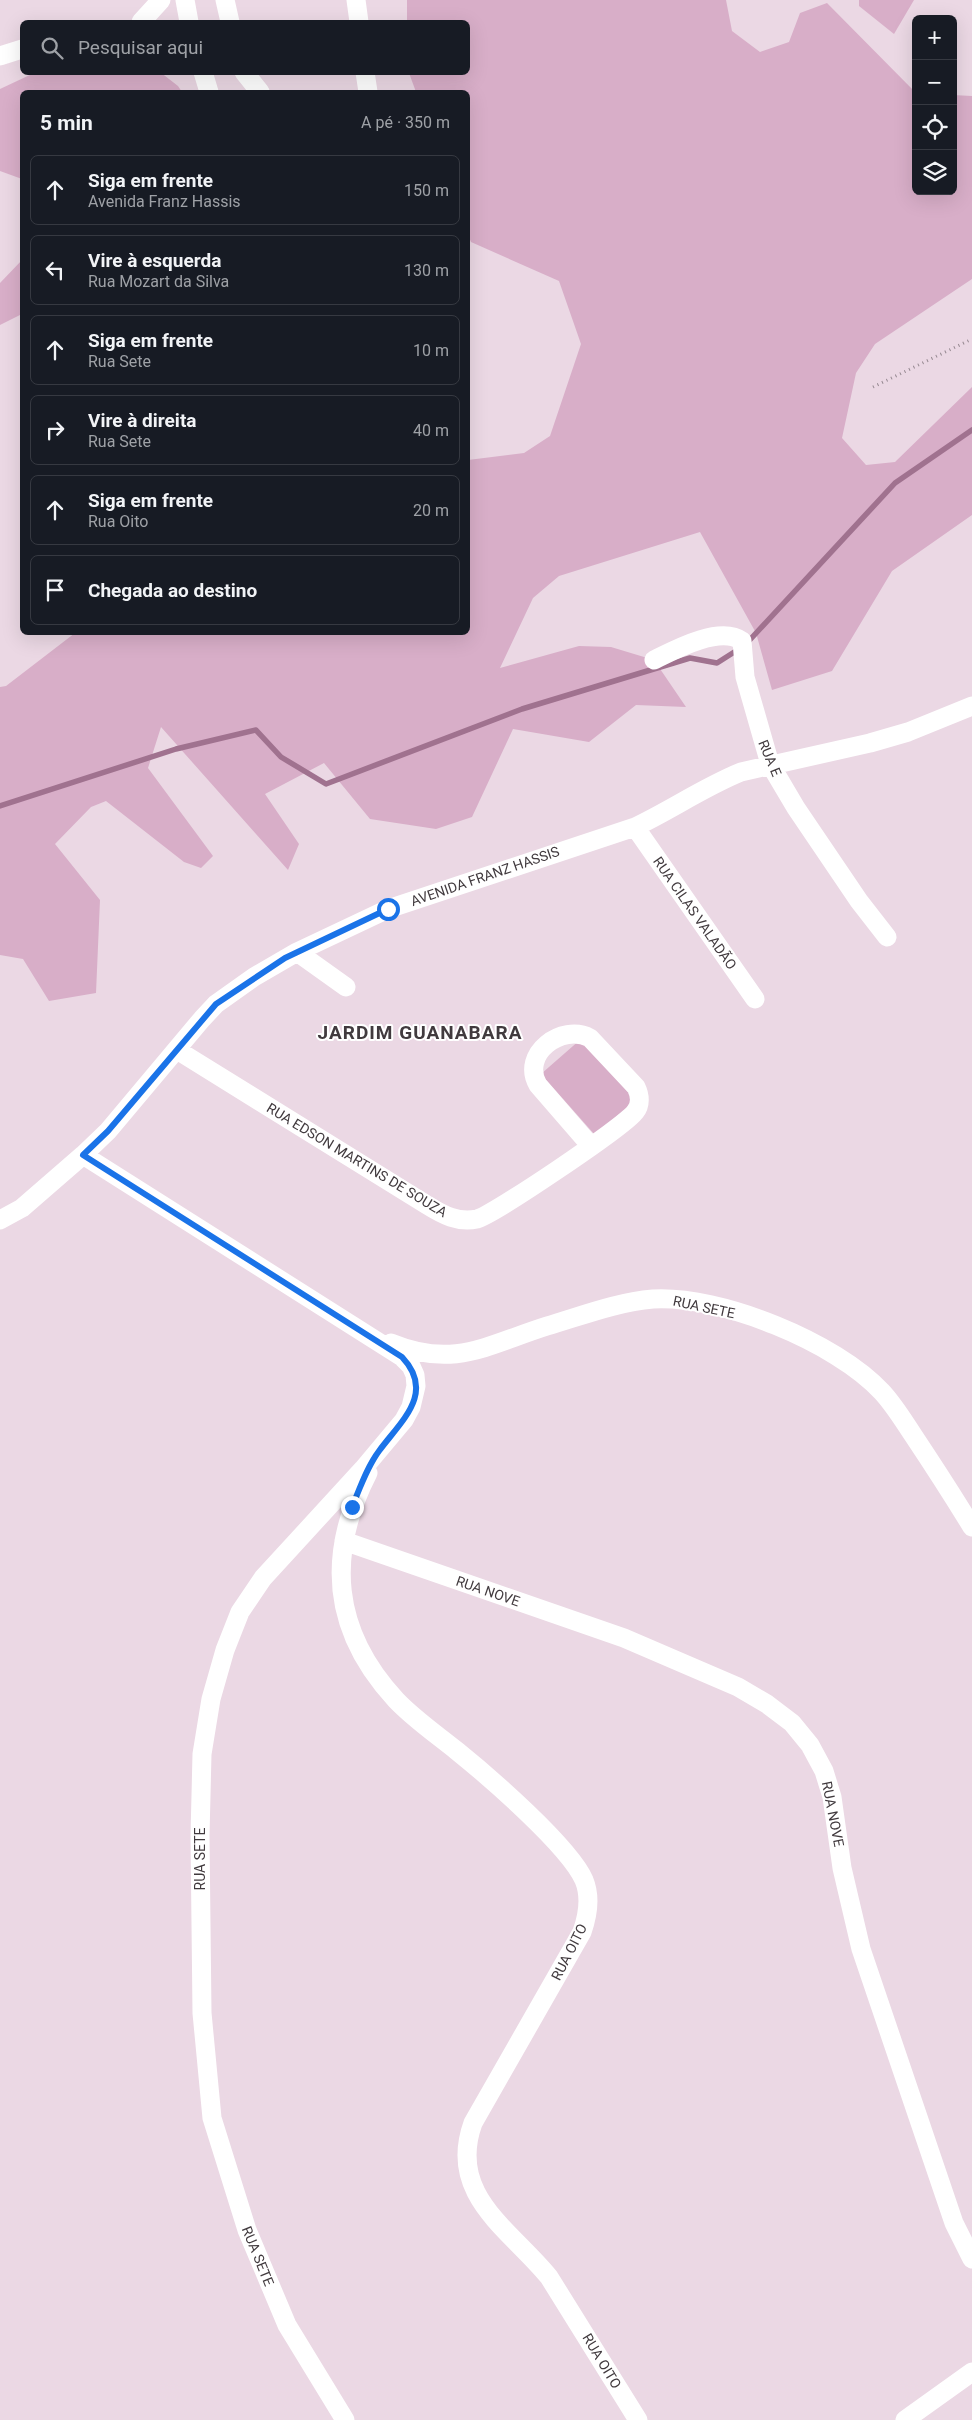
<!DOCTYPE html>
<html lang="pt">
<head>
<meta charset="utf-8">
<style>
  body { margin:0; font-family:Roboto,sans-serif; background:#20242c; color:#f1f3f6 }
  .controls { position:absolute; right:15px; top:15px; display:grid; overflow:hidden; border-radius:8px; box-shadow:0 5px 20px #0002 }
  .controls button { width:45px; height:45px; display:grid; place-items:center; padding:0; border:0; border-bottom:1px solid #363941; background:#171b24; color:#f1f3f6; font:25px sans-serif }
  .stop { position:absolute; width:15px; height:15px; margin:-11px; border:4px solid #1a73e8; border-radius:50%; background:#fff }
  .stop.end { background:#1a73e8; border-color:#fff; box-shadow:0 1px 5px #0008 }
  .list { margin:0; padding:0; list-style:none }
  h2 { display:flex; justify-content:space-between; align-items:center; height:65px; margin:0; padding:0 20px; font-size:21px }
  h2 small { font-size:16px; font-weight:400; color:#9ea1a6 }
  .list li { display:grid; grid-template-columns:32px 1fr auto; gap:15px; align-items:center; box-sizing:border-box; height:70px; margin:0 10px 10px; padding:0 10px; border:1px solid #363941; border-radius:8px }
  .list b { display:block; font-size:19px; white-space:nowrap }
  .list p { margin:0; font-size:16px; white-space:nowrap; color:#9ea1a6 }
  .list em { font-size:16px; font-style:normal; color:#9ea1a6 }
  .icon { flex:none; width:28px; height:28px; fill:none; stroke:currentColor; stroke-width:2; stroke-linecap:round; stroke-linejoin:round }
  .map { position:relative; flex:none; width:972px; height:2420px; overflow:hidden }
  .search { position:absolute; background:#171b24; box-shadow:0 5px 20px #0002; left:20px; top:20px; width:450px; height:55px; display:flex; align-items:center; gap:12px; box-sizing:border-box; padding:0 18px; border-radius:8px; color:#9ea1a6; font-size:19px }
  .panel { position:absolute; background:#171b24; box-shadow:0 5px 20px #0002; left:20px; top:90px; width:450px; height:545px; border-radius:8px }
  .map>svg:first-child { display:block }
  .green { fill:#d8aec8 }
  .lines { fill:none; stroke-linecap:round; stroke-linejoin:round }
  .stream { stroke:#a0728f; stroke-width:5.5 }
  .path { stroke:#968991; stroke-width:3; stroke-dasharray:1 4; stroke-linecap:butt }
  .minor { stroke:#fff; stroke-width:19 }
  .route { stroke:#1a73e8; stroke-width:6 }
  .labels { text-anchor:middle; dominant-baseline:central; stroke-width:4; stroke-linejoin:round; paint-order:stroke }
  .street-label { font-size:14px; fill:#413a3e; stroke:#fff }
  .district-label { font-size:19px; font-weight:bold; letter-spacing:1px; fill:#413a3e; stroke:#fff }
</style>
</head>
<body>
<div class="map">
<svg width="972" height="2420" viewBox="0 0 972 2420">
  <rect width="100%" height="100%" fill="#ebd8e4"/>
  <path class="green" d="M407 0H726L732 31 760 52 789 42 800 13 827 3 916 93V191H953V95L972 96V279L875 344 856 373 842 438 866 465 895 462 972 387V515L892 571 832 671 772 690 756 633 700 532 559 576 533 598 500 668 579 646 611 647 654 660 686 707 636 705 589 742 513 729 472 817 436 829 370 819 324 763 265 794 299 844 288 870 161 727 148 768 213 856 201 868 184 862 106 801 91 807 55 844 100 900 96 993 49 1001 23 959 0 955V687L6 686 75 633 468 632V460L524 453 550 436 581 344 559 281 471 242 468 235V92H416L409 73 468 72V22H407Z
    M859 0H914L894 34 859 6Z
    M160 72 178 86 182 92H22V179L0 171V89L34 73Z
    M22 260V314L0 325V283Z
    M581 1039 635 1100 595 1135 541 1074Z"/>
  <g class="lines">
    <path class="stream" d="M746 644 895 483 972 430
      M0 806 176 749 256 730 281 757 326 784 522 709 690 658 717 663 739 649"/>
    <path class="path" d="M873 387 972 339"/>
    <path class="minor" d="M185 0 189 22
      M225 0 230 22
      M356 0 359 22
      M141 22 161 0
      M0 56 22 49
      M203 72 209 92
      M244 72 260 92
      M365 72 368 92
      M654 660C674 650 720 625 742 641L745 677 770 764 796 808 859 901 887 937
      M635 827 755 999
      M297 952 346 987
      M177 1050 427 1205C443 1215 458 1223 477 1219 493 1215 625 1126 635 1112 641 1105 640 1095 636 1087L590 1038C562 1023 520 1054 538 1085L590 1145
      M83 1155 402 1357 411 1366 415 1375 416 1386 411 1407 404 1420 363 1469 263 1578 240 1612 225 1650 211 1699 202 1754 200 1836 202 2013 212 2118 247 2230 287 2325 345 2420
      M0 1220 22 1208 83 1155 108 1131 202 1019 216 1004 254 977 297 952 388 909 635 827C671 810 704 787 741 772L870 743 908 732 972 706
      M391 1343C454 1369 487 1345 547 1326 581 1316 617 1302 653 1299 720 1295 836 1342 882 1392 894 1405 903 1420 913 1435 933 1465 953 1496 972 1527
      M368 1473C326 1555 332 1631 396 1700 414 1719 436 1734 457 1751 488 1776 569 1846 584 1880 591 1897 588 1915 582 1932L473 2123C447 2195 510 2229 549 2277L638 2420
      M344 1541 624 1638 738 1687 767 1704 792 1723 810 1745 824 1771 832 1797 842 1868 861 1949 954 2223 972 2259
      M905 2420 972 2372"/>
  </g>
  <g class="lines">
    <path class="route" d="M352 1507C360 1488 367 1467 379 1451 401 1421 436 1393 402 1357L83 1155 108 1131 216 1004 285 958 388 909"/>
  </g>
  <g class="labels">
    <g class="street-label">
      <text transform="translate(770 758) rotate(67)">RUA E</text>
      <text transform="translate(485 876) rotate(-19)">AVENIDA FRANZ HASSIS</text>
      <text transform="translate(695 913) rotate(55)">RUA CILAS VALADÃO</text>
      <text transform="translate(357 1160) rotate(31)">RUA EDSON MARTINS DE SOUZA</text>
      <text transform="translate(704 1307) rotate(12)">RUA SETE</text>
      <text transform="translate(488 1591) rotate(19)">RUA NOVE</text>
      <text transform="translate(833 1814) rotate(79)">RUA NOVE</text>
      <text transform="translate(200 1859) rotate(-90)">RUA SETE</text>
      <text transform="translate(569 1952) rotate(-63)">RUA OITO</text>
      <text transform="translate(258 2256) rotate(68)">RUA SETE</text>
      <text transform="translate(602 2361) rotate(59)">RUA OITO</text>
    </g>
    <g class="district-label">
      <text x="420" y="1032">JARDIM GUANABARA</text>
    </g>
  </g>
</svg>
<div class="controls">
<button>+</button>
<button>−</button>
<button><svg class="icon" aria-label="locate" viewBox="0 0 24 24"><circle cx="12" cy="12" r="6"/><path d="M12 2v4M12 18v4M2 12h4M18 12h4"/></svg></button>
<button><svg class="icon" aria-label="layers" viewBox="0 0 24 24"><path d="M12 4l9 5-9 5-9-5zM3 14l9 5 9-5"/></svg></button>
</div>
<div class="stop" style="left:388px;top:909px"></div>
<div class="stop end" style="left:352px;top:1507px"></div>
<div class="search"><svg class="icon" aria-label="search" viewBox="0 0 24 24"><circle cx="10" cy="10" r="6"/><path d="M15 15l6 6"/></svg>Pesquisar aqui</div>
<section class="panel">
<h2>5 min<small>A pé · 350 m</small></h2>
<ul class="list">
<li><svg class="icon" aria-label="ahead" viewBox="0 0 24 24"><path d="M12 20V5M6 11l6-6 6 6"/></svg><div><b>Siga em frente</b><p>Avenida Franz Hassis</p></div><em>150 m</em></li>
<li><svg class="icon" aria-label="left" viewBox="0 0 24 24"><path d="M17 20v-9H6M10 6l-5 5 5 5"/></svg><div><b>Vire à esquerda</b><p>Rua Mozart da Silva</p></div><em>130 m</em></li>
<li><svg class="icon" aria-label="ahead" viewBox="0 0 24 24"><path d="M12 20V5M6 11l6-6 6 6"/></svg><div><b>Siga em frente</b><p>Rua Sete</p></div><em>10 m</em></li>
<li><svg class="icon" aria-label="right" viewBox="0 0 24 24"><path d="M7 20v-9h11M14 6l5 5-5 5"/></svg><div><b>Vire à direita</b><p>Rua Sete</p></div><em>40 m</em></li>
<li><svg class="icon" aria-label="ahead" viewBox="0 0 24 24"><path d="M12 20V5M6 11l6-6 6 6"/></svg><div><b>Siga em frente</b><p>Rua Oito</p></div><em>20 m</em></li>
<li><svg class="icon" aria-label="arrive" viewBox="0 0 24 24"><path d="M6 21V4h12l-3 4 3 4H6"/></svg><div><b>Chegada ao destino</b></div></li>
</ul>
</section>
</div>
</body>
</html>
